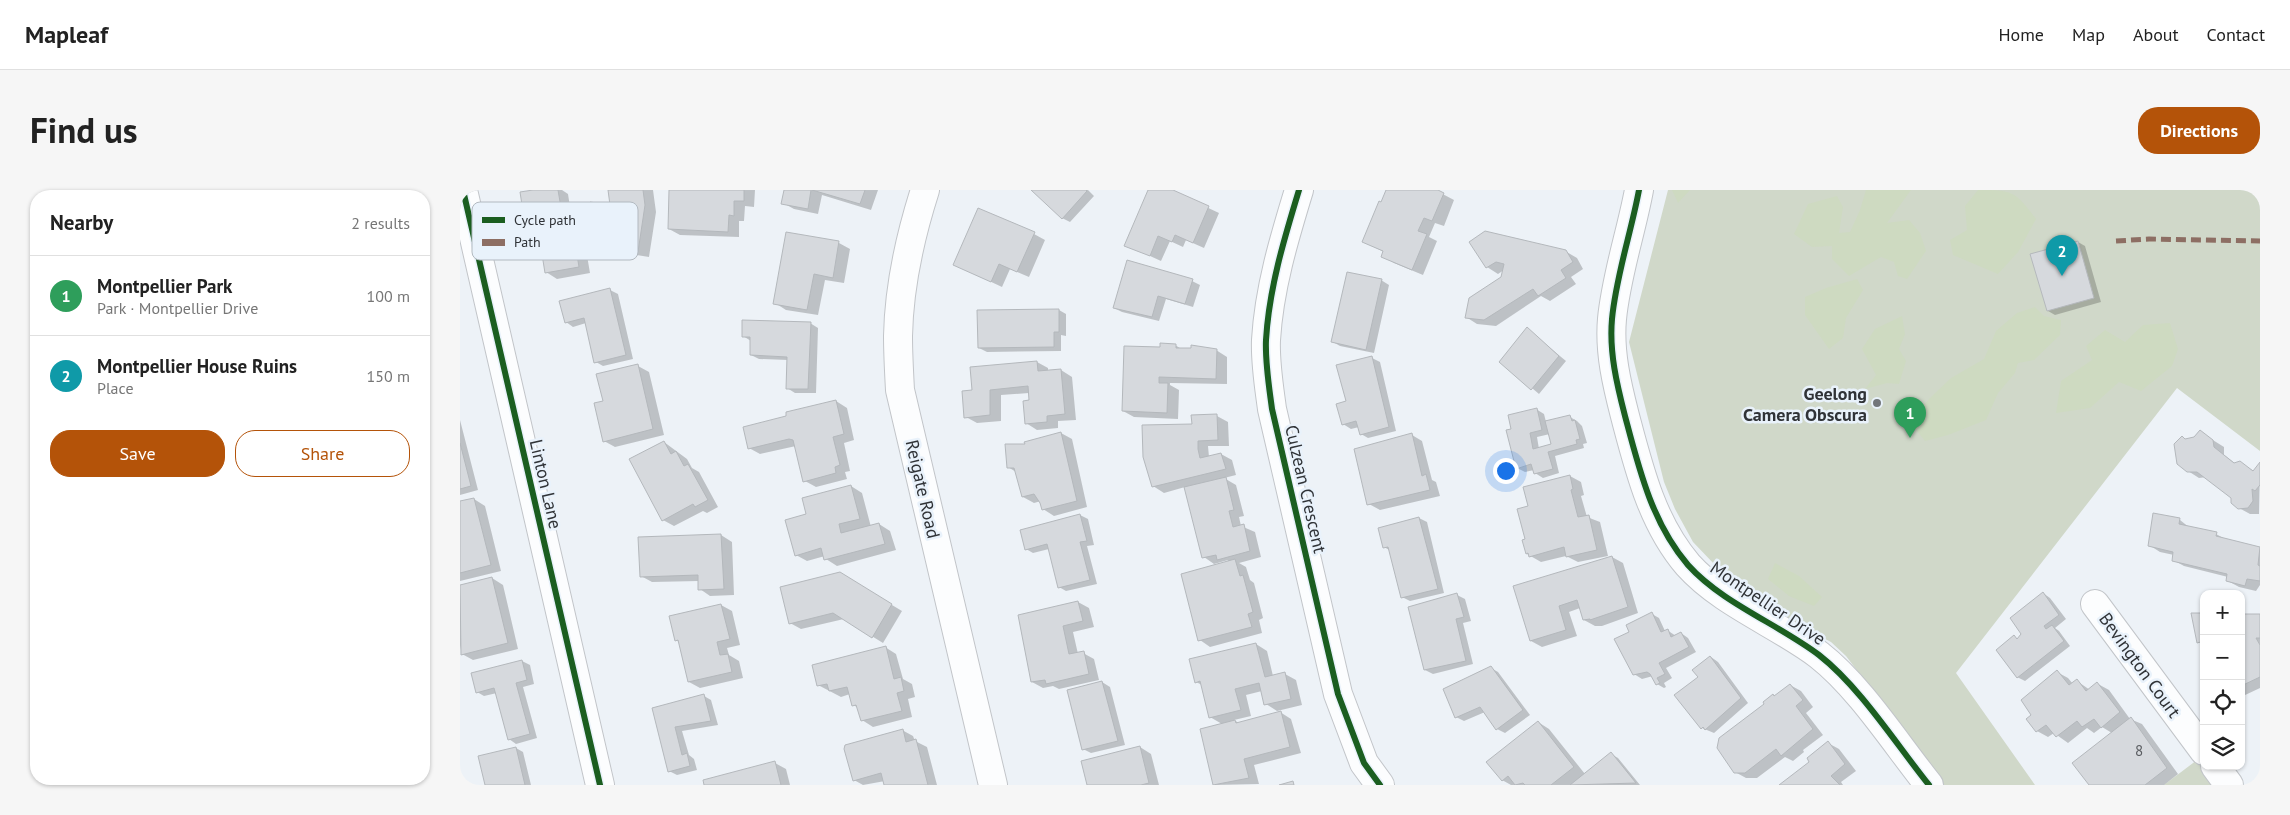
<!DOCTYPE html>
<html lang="en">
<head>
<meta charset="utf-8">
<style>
  body { margin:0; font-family:"PT Sans",sans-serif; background:#f6f6f6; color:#222 }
  .controls { position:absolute; right:15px; bottom:15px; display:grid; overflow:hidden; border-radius:10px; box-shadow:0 1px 4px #0004 }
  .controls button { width:45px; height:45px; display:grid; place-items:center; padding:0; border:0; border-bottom:1px solid #e0e0e0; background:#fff; color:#222; font:25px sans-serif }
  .you { position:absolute; left:1045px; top:280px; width:18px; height:18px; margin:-12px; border:4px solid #fff; border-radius:50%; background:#1a73e8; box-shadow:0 0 0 8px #1a73e833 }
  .badge { display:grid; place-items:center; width:32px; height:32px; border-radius:50%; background:#b45309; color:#fff; font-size:16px; font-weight:700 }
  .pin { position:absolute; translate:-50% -41px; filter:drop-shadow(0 1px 2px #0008) }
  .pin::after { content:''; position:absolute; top:26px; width:18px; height:15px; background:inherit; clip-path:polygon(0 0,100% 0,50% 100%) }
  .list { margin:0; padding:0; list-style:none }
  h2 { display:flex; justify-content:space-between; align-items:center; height:65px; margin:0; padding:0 20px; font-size:21px }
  h2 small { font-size:16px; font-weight:400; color:#767676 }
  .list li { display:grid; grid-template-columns:32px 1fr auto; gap:15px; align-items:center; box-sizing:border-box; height:80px; padding:0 20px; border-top:1px solid #e0e0e0 }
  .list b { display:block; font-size:19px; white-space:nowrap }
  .list p { margin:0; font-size:16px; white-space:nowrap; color:#767676 }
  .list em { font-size:16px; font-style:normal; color:#767676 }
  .actions { display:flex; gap:10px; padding:15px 20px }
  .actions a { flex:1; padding:11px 0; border:1px solid #b45309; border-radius:20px; text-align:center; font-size:18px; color:#b45309 }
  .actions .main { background:#b45309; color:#fff }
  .icon { flex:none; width:28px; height:28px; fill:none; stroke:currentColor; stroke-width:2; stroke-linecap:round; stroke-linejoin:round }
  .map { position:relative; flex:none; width:1800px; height:595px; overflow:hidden; border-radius:20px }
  header { display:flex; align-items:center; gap:30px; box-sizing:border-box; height:70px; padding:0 25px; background:#fff; border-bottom:1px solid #e0e0e0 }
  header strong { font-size:24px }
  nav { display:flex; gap:28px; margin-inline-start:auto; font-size:18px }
  .intro { display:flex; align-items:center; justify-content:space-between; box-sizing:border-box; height:120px; padding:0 30px }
  h1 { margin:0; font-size:35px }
  .button { padding:12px 22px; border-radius:20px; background:#b45309; color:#fff; font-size:18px; font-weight:700 }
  main { display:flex; gap:30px; padding:0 30px }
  aside { flex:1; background:#fff; border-radius:20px; box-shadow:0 1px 4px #0004 }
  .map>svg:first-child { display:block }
  .green { fill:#d0d8c9 }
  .forest { fill:#cedac1 }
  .shadow { fill:#0003; fill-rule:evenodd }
  .building { fill:#d6d9dd; stroke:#b4b8bc }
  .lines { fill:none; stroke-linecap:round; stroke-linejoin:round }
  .minor-casing { stroke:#c2c5c9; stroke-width:30 }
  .minor { stroke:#fcfdfe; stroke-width:28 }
  .quiet { stroke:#8d6e63; stroke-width:5; stroke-dasharray:10 5; stroke-linecap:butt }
  .cycleway-casing { stroke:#e9f2fb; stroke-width:9 }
  .cycleway { stroke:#1b5e20; stroke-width:6 }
  .poi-dot { fill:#72767a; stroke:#e9f2fb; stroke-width:2 }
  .labels { text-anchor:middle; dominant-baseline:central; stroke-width:5; stroke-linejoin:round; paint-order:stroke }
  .number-label { font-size:15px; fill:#5a5d61 }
  .poi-label { font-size:18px; font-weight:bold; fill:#303337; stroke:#e9f2fb; text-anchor:end }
  .street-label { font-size:18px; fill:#303337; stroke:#e9f2fb }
  .key { fill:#e9f2fb; stroke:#b2b9c0; stroke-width:1 }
  .key-label { font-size:14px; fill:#303337 }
</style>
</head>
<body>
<header>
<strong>Mapleaf</strong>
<nav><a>Home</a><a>Map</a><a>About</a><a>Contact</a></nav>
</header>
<div class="intro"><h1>Find us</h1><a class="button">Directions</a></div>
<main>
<aside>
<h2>Nearby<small>2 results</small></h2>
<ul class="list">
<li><span class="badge" style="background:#2e9e5b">1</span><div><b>Montpellier Park</b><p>Park · Montpellier Drive</p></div><em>100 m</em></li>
<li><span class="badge" style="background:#0f9aa8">2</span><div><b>Montpellier House Ruins</b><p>Place</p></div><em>150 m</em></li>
</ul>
<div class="actions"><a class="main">Save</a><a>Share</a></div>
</aside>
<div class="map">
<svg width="1800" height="595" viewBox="0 0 1800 595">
  <rect width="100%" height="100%" fill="#edf2f7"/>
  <path class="green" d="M1208 0H1800V261L1717 198 1496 483 1575 595H1484L1386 466 1371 452 1323 427 1281 400 1255 375 1233 352 1215 319 1204 292 1169 152Z
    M1737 570 1756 595H1704Z"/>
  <path class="forest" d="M1212 0H1230L1218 13Z
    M1406 0H1451L1427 33 1449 30 1460 43 1466 61 1447 89 1438 86 1434 72 1421 67 1389 86 1372 69V56L1352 57 1334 44 1348 14 1377 6 1383 17 1379 43 1390 42 1400 20Z
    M1518 0C1553 0 1555 1 1576 29L1558 62 1538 84 1493 65 1490 50 1507 40 1505 16Z
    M1397 89 1403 100 1386 128 1383 148 1369 159 1345 125V107L1366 98Z
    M1575 117 1584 126 1601 130 1600 145 1574 170 1558 173 1555 183 1538 203 1526 230 1488 245 1465 251 1449 231 1470 208 1491 188 1524 169 1536 141 1557 123Z
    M1442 126 1445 144 1439 159 1446 171 1439 194 1427 193 1405 199 1416 185 1402 159 1415 139Z
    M1710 133 1718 159 1712 176 1681 201 1659 192 1630 218 1596 223 1601 191 1632 170 1626 156 1645 140 1665 152 1683 135Z
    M1315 373 1339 386 1362 407 1354 416 1329 406 1308 389Z"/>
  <path class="shadow" d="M81 0H102L108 4 113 36 123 42 130 83 97 89 86 82 84 65 70 59Z
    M149 0H193L196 22 189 67 158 62 147 56 148 43 140 42 129 36 151 16Z
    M211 0H295L294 17 285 16 284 31H279V47L220 45 209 39Z
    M325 0H418L411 20 362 5 358 24 334 19 323 13Z
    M573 0H628L634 6 610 32 602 28Z
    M689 0H710L759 23 744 58 726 50 723 57 710 51 701 71 666 55Z
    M927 0H975L994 10 984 36 975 33 969 47 977 51 963 85 934 73 923 66 924 62 904 52Z
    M327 43 379 53 390 59 384 93 365 90 358 125 326 120 315 113Z
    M574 44 585 50 569 87 550 79 542 97 495 75Z
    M1011 52 1105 61 1117 68 1123 79 1111 87 1116 94 1090 111 1081 106 1036 136 1017 134 1006 127 1042 88 1044 80 1038 84 1027 77Z
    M1618 52 1625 56 1641 112 1595 125 1588 121Z
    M921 90 929 95 914 163 880 156 873 152Z
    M732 91 740 95 733 117 706 109 699 131 662 122 654 118Z
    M150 100 158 104 173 169 143 176 136 172 126 133 113 137 106 132Z
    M599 120 606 124V146L601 145V161L527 162 519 158Z
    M350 133 358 138 356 203H335L327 198 328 170 299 169 291 165V151L283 146Z
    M1067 139 1106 171 1079 204 1040 171Z
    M715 155 723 160H756L767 167V194L710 193V195L719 200 718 229 674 227 663 221 701 158Z
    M912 168 920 172 936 241 908 248 901 244 899 237 891 239 883 234 888 212Z
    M577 172 588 178V181L601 180 612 187 616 230 598 231V238L577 240 566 233 570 211 569 203 541 205V231L517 233 506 227 514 201Z
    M178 176 189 182 204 245 155 257 144 251V212Z
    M376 211 387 218 394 250 384 253 390 281 385 282 387 289 356 297 345 291 336 256 300 264 289 258 328 227Z
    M1076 219 1084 224 1086 232 1110 227 1117 231 1122 236 1127 253 1123 254 1124 258 1095 266 1099 283 1083 288 1075 283 1074 280 1065 282 1057 278 1053 239ZM1090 244 1093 255 1079 259 1077 247Z
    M757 226 768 232 769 256H748L749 267 761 264 772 270 776 285 764 288 776 295 784 326 779 327 781 336 795 342 801 367 779 373 786 377 790 390 794 393 803 428 799 430 802 443 750 457 740 450 768 370 754 374 744 367 725 297 704 303 693 296 733 235Z
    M0 230 18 300 0 305Z
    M1740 242 1764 257V265L1776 274 1780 273 1794 281 1800 274 1799 324H1790L1779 318 1772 307 1747 287 1739 288 1728 281 1726 250 1734 248Z
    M601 243 612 249 627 317 594 326 583 319 581 311 574 313 563 307 556 282 548 277 567 255Z
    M952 245 962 251 972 290 976 292 980 306 920 320 909 314Z
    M204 252 227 269 232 278 239 282 258 317 247 323 243 321 214 336 203 330Z
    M1110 286 1121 292 1124 305 1121 306 1127 327 1140 332 1148 366 1118 372 1106 366 1081 372 1067 364 1070 317Z
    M391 296 402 303 411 337 419 334 430 341 436 360 377 376 366 369 365 366 347 371 336 365 348 325Z
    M14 309 25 316 41 381 0 391V313Z
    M620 325 628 329 634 355 627 356 637 394 606 401 599 397 589 359 573 363 566 359Z
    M1694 325 1720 330 1730 338 1756 344 1767 350 1800 358V395L1796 401 1779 397 1768 391V387L1724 376 1713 370 1714 365 1700 362 1689 355Z
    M959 328 967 332 984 403 950 411 942 407 931 361 924 357Z
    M261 345 272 352 274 405 250 406 240 399 239 391 192 392 181 386 180 348Z
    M1152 367 1163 373 1178 423 1142 436H1135L1124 430 1120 418 1109 422 1117 446 1082 457 1071 451 1055 397Z
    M380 384 442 421 423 453 384 429 341 439 330 433Z
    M32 388 43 395 58 459 13 470 2 464 0 455V396Z
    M1583 403 1590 408 1606 429 1595 438 1599 441 1610 456 1565 491 1557 487 1554 447 1558 449 1563 445Z
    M997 405 1005 409 1011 431 1003 433 1013 474 973 484 965 480Z
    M618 412 629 418 634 437 613 442 618 464 623 463 634 469 639 490 599 499 593 496 583 498 572 492 560 426Z
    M261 415 272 421 280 455 267 458 269 465 279 471 283 488 240 498 229 492 219 452 216 450Z
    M1192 424 1199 428 1205 441 1207 440 1216 446 1221 443 1228 448 1236 462 1206 478 1212 488 1204 493 1206 497 1204 498 1197 494 1193 486 1182 489 1174 484 1171 443Z
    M1781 425H1800V498L1783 506Z
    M796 454 807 461 813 486 825 484 836 490 842 515 817 521 806 514 802 501 786 505 791 526 774 530 779 533 820 522 831 529 841 563 794 575 799 594 755 595 741 539 762 534 750 527 742 495 736 492Z
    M425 457 436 464 443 489 452 494 455 507 448 509 452 527 413 537 402 530 399 518 393 515 390 504 381 507 358 495Z
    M1251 467 1258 472 1288 513 1254 543 1242 538 1240 488Z
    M62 471 70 475 74 494 63 497 77 548 56 554 49 549 37 503 24 506 17 502Z
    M1031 478 1038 482 1070 525 1045 543 1037 539 1025 522 1004 531 996 527Z
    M1597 482 1608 488 1613 494 1617 491 1630 500 1638 494 1649 500 1670 529 1682 534 1718 584 1704 595H1631L1652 543 1642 537 1634 543 1627 538 1608 553 1594 543 1588 547 1577 541 1568 529 1573 525Z
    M642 492 650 497 665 555 631 563 623 559Z
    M1330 495 1341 501 1353 517 1346 523 1363 545 1343 560 1344 562 1333 571 1325 567 1297 588H1286L1275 582 1306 514Z
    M244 506 251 510 258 535 222 541 229 565 234 569 237 580 217 585 209 581 193 519Z
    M1078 532 1089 539 1125 584 1151 564 1158 568 1180 595H1051L1042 590Z
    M442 540 453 546 455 551 467 557 477 595H426L425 591 403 595 394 590Z
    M1368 553 1379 559 1396 581 1381 592 1383 595H1321L1351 572Z
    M680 557 691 564 699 595H628Z
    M56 558 63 562 71 595H26Z
    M315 573 326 579 330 595H245Z"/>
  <path class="building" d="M73 0H98L104 35 112 34 119 77 85 83 81 58 69 60 60 2Z
    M148 0H183L185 15 178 62 145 56 147 40 127 36 130 12 150 15Z
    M209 0H284V11H274V26L269 25 268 42 208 39Z
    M324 0H351L348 19 321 14Z
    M352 0H405L400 14Z
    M571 0H626L627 1 602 29Z
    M688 0H713L749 16 733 53 715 45 712 52 698 46 690 66 664 56Z
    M926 0H978L984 3 972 31 964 28 958 41 967 44 952 80 921 67 923 61 902 52 919 11 921 12Z
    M518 18 575 42 557 82 539 74 531 92 493 75Z
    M1025 41 1106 60 1113 72 1101 80 1106 88 1078 106 1073 99 1024 130 1005 128 1009 108 1041 87 1044 74 1036 72 1026 78 1009 52Z
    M326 42 379 51 373 88 354 84 347 120 313 114Z
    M1618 51 1634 108 1587 121 1570 64Z
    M667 70 733 89 725 114 698 106 692 127 653 118Z
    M887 82 922 89 906 160 871 152Z
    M150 98 166 165 134 173 124 128 105 133 99 111Z
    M599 119V142H594V157L518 158 517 120Z
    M282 130 351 132 348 199H326L327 167 290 165V147H282Z
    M1067 137 1099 166 1071 200 1039 172Z
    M700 153 716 154V158H731V155L757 159 756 189 699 187V193H708L707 223 662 221 664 156 700 157Z
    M912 166 929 237 900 245 896 231 882 235 876 214 886 211 876 175Z
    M577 171 578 181 601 179 605 224 587 226V232L565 234 563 211 569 210 568 196 530 200V225L504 228 502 201 512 200 510 177Z
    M178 174 193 239 143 252 134 213 143 211 136 184Z
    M376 210 384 244 373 247 380 275 375 277 376 283 343 292 333 250 329 249 288 259 283 237 326 226V222Z
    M1077 218 1082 240 1070 243 1073 259 1091 254 1085 231 1110 225 1112 231 1115 230 1120 249 1116 250 1117 254 1088 262 1093 279 1074 284 1071 274 1056 279 1046 240 1051 239 1048 225Z
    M757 224 758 250 738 251V259L740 268 761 263 766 279 692 297 683 267 682 235 732 234 731 225Z
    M1740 240 1753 250 1754 257 1774 273 1780 271 1793 281 1800 272V295L1795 301 1792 299 1793 311 1788 318 1778 319 1771 313V308L1737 282H1727L1717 274 1714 254 1722 246 1725 249 1734 247Z
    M601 242 617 311 582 320 580 313 574 304 562 307 554 278H547L545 254H565L564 252Z
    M952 243 962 286 966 284 970 300 907 315 894 259Z
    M204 251 211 264 216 261 224 276 228 274 248 310 235 317 233 314 202 331 169 269Z
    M0 253 11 296 0 299Z
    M1110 285 1113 299 1111 300 1118 327 1129 325 1137 360 1106 367 1104 357 1069 367 1068 363 1066 364 1062 350 1065 349 1057 319 1068 316 1063 297Z
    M766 287 774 320 769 321 773 337 784 334 790 361 757 370 756 365 742 368 724 297Z
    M391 295 400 329 379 334 381 343 419 333 425 354 364 370 361 358 335 366 325 330 346 324 342 308Z
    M14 308 31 375 0 383V311Z
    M1693 323 1720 328 1719 334 1757 342 1756 346 1800 357 1798 375 1800 376V391L1787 389 1785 396 1766 391 1767 384 1712 371 1713 362 1688 356Z
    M620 324 627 351 620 352 630 390 598 398 587 354 565 360 560 340Z
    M959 327 978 399 941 408 928 357 923 358 918 338Z
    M261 344 264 399 238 400V385L180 387 178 347Z
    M1152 366 1168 417 1130 430V429L1123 430 1117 410 1099 416 1106 440 1070 451 1053 396Z
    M775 369 780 386 783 385 793 422 788 424 792 437 738 451 721 384Z
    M380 382 432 414 412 448 373 423 329 434 320 397Z
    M32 387 48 453 1 465 0 395Z
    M1583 402 1599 425 1584 436 1586 439 1592 435 1604 451 1557 488 1536 460 1554 445 1557 449 1561 444 1550 428Z
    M997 403 1004 427 996 429 1006 471 964 480 948 417Z
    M618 411 623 431 603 436 609 464 624 461 629 484 586 494 585 490 571 492 558 425Z
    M261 414 270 449 257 452 260 465 268 464 272 482 228 492 218 450 215 451 209 426Z
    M1192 422 1201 442 1208 439 1211 447 1221 442 1229 457 1199 473 1205 484 1197 488 1200 493 1196 495 1190 484 1187 482 1173 485 1154 449 1169 442 1166 435Z
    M1731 423H1744V451L1737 453Z
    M1781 424H1800V448H1796L1800 455V487L1781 496Z
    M796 453 805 487 825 482 831 509 804 515 799 493 775 499 781 520 749 528 740 491 735 493 729 469Z
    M426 456 434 489 441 487 444 501 437 503 442 521 401 531 396 515 392 516 387 497 369 501 367 494 357 496 352 475Z
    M1250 466 1281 508 1245 540 1243 537 1241 539 1214 505 1238 487 1232 480Z
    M62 470 67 490 56 493 70 544 48 550 34 498 16 503 11 483Z
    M1031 476 1063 520 1036 540 1020 517 995 528 983 499Z
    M1597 480 1609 495 1617 489 1626 501 1637 492 1660 522 1641 538 1634 529 1622 537 1617 531 1596 547 1586 535 1576 542 1566 529 1571 525 1561 510Z
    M642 491 658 551 622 560 607 500Z
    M1330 494 1343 510 1336 516 1353 539 1321 566 1316 559 1285 583H1274L1257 558 1259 548 1304 514 1303 512 1313 504 1314 506Z
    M244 504 251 531 215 537 222 565 227 563 230 576 208 582 192 518Z
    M821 521 830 557 784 569 789 588 753 595 740 539 775 530 776 533Z
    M1671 527 1707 578 1685 595H1629L1612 573Z
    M1078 531 1114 577 1091 595H1065L1063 593 1055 595 1048 586 1042 591 1026 572Z
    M443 539 446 552 456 549 468 595H424L421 583 393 591 384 559 385 555Z
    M1368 551 1385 574 1371 586 1380 595H1319L1349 572 1347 568Z
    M680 556 689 593 681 595H627L621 571Z
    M56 557 65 595H25L18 566Z
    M1151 562 1176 593 1110 595Z
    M315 571 321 595H244L243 590Z
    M833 591 834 595H819Z"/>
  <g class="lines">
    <defs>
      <path id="minor" d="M3 0 140 595
        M465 0C450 47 439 97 438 146 438 164 439 182 440 200L533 595
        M839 0C824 49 809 99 806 150 805 173 809 196 812 219L878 504 904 573 920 595
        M1179 0C1171 43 1156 86 1152 129 1149 162 1157 195 1165 226 1179 279 1192 333 1228 375 1262 413 1318 434 1359 465 1400 497 1436 554 1469 595
        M1635 414 1744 561
        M1755 576 1769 595"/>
    </defs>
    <use href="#minor" class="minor-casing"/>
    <use href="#minor" class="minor"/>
    <path class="quiet" d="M1656 51 1689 49 1800 51"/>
    <defs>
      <path id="cycleway" d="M3 0 140 595
        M839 0C824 49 809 99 806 150 805 173 809 196 812 219L878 504 904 573 920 595
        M1179 0C1171 43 1156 86 1152 129 1149 162 1157 195 1165 226 1179 279 1192 333 1228 375 1262 413 1318 434 1359 465 1400 497 1436 554 1469 595"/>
    </defs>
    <use href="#cycleway" class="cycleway-casing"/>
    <use href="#cycleway" class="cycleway"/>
  </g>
  <circle class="poi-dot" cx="1417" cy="213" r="5"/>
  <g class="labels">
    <g class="number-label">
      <text x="1679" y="560">8</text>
    </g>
    <g class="poi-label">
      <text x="1407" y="203">Geelong<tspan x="1407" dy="21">Camera Obscura</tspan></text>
    </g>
    <g class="street-label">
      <text transform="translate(86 294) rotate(77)">Linton Lane</text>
      <text transform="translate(463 299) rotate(77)">Reigate Road</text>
      <text transform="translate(846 299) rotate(77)">Culzean Crescent</text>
      <text transform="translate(1308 413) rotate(34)">Montpellier Drive</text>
      <text transform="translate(1680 475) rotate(54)">Bevington Court</text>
    </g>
  </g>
  <rect x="12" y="12" width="166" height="58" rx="8" class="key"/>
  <rect x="22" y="27" width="23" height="6" fill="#1b5e20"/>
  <rect x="22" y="49" width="23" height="7" fill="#8d6e63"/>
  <g class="key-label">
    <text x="54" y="35">Cycle path</text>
    <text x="54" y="57">Path</text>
  </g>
</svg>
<div class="controls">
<button>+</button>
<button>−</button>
<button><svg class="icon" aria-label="locate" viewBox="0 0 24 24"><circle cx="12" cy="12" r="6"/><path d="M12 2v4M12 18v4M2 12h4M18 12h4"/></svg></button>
<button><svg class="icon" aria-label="layers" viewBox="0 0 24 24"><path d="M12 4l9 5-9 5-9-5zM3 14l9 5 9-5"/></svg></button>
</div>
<div class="you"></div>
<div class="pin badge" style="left:1450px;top:248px;background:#2e9e5b">1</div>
<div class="pin badge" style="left:1602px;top:86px;background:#0f9aa8">2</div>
</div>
</main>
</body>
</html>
